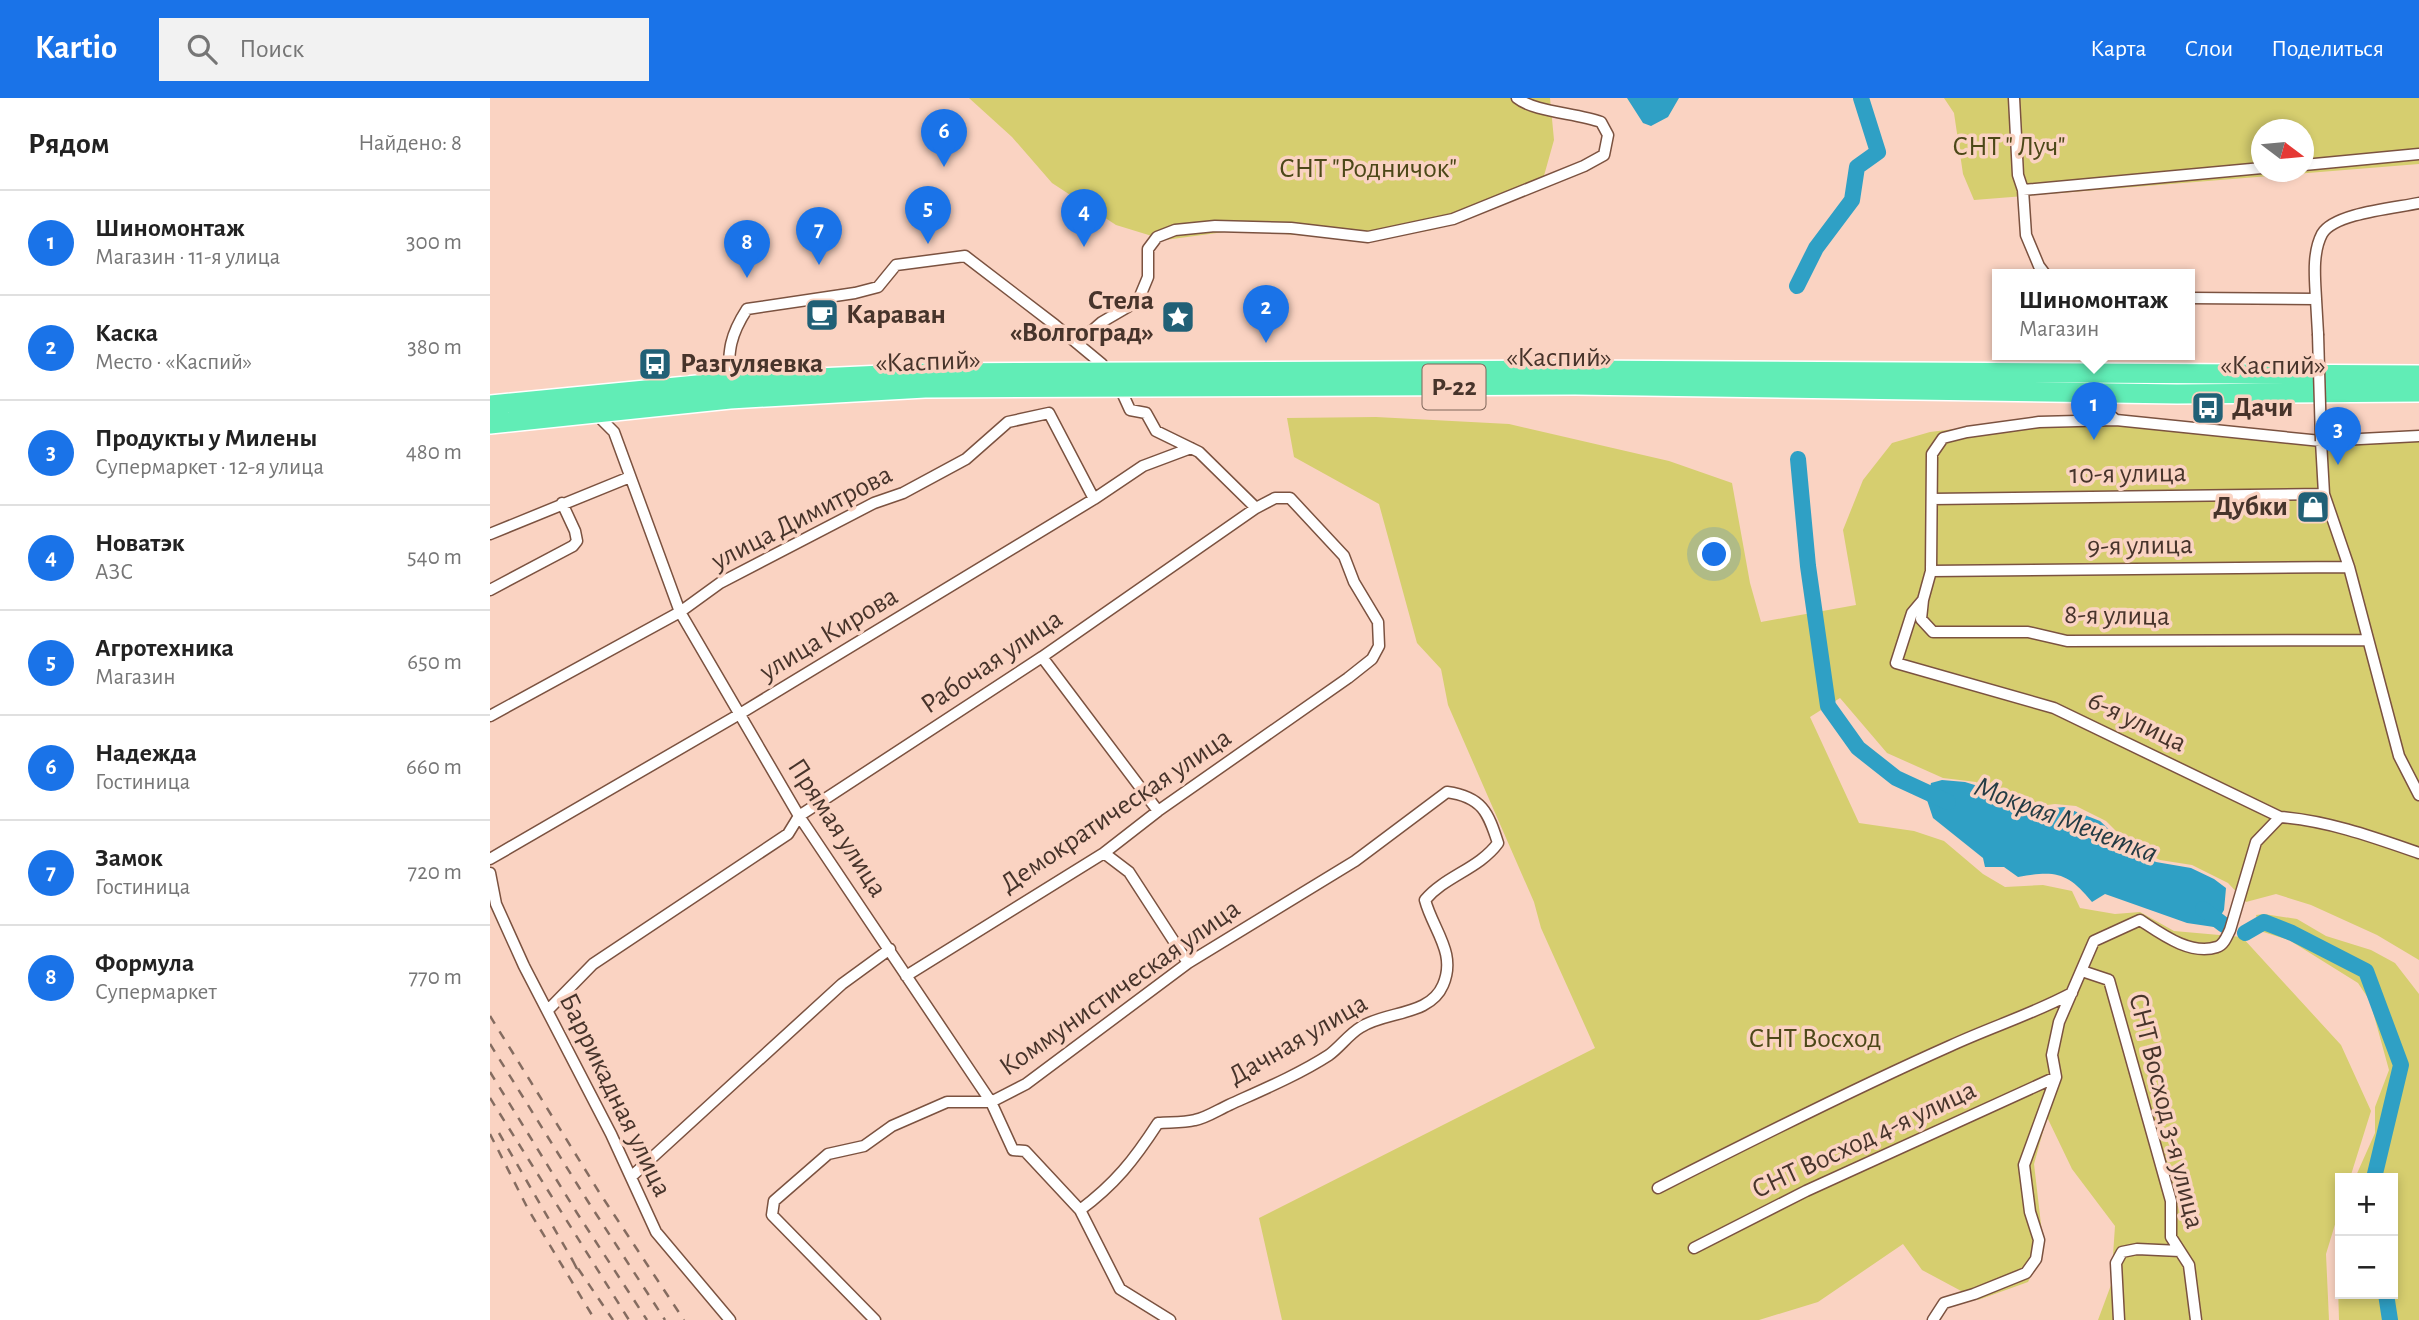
<!DOCTYPE html>
<html lang="ru">
<head>
<meta charset="utf-8">
<style>
  body { margin:0; font-family:"Alegreya Sans",sans-serif; background:#f2f2f2; color:#222 }
  .controls { position:absolute; right:21px; bottom:21px; display:grid; overflow:hidden; border-radius:0px; box-shadow:0 4px 10px #0003 }
  .controls button { width:63px; height:63px; display:grid; place-items:center; padding:0; border:0; border-bottom:2px solid #e0e0e0; background:#fff; color:#222; font:35px sans-serif }
  .compass { position:absolute; left:1761px; top:21px; width:63px; height:63px; border-radius:50%; background:#fff; box-shadow:0 4px 10px #0003; rotate:106deg }
  .you { position:absolute; left:1225px; top:457px; width:24px; height:24px; margin:-18px; border:5px solid #fff; border-radius:50%; background:#1a73e8; box-shadow:0 0 0 10px #1a73e833 }
  .badge { display:grid; place-items:center; width:46px; height:46px; border-radius:50%; background:#1a73e8; color:#fff; font-size:23px; font-weight:700 }
  .pin { position:absolute; translate:-50% -58px; filter:drop-shadow(0 2px 4px #0008) }
  .pin::after { content:''; position:absolute; top:37px; width:24px; height:21px; background:inherit; clip-path:polygon(0 0,100% 0,50% 100%) }
  .popup { position:absolute; left:1502px; top:171px; width:203px; height:91px; box-sizing:border-box; display:grid; place-content:center; border-radius:0px; background:#fff; filter:drop-shadow(0 2px 5px #0005); font-size:23px; white-space:nowrap; color:#767676 }
  .popup b { font-size:26px; color:#222 }
  .popup::after { content:''; position:absolute; left:50%; top:100%; margin-left:-14px; border:14px solid transparent; border-top-color:#fff }
  .list { margin:0; padding:0; list-style:none }
  h2 { display:flex; justify-content:space-between; align-items:center; height:91px; margin:0; padding:0 28px; font-size:30px }
  h2 small { font-size:23px; font-weight:400; color:#767676 }
  .list li { display:grid; grid-template-columns:46px 1fr auto; gap:21px; align-items:center; box-sizing:border-box; height:105px; padding:0 28px; border-top:2px solid #e0e0e0 }
  .list b { display:block; font-size:26px; white-space:nowrap }
  .list p { margin:0; font-size:23px; white-space:nowrap; color:#767676 }
  .list em { font-size:23px; font-style:normal; color:#767676 }
  .icon { flex:none; width:38px; height:38px; fill:none; stroke:currentColor; stroke-width:2; stroke-linecap:round; stroke-linejoin:round }
  .map { position:relative; flex:none; width:1929px; height:1222px; overflow:hidden }
  header { display:flex; align-items:center; gap:42px; box-sizing:border-box; height:98px; padding:0 35px; background:#1a73e8; color:#fff }
  header strong { font-size:33px }
  nav { display:flex; gap:38px; margin-inline-start:auto; font-size:24px }
  .search { width:490px; height:63px; background:#f2f2f2; display:flex; align-items:center; gap:18px; box-sizing:border-box; padding:0 24px; border-radius:0px; color:#767676; font-size:26px }
  main { display:flex }
  aside { flex:1; background:#fff }
  .map>svg:first-child { display:block }
  .green { fill:#d6ce6f; fill-rule:evenodd }
  .water { fill:#2fa0c5 }
  .lines { fill:none; stroke-linecap:round; stroke-linejoin:round }
  .river { stroke:#2fa0c5; stroke-width:16 }
  .street-casing { stroke:#7b5240; stroke-width:13 }
  .highway-casing { stroke:#fff; stroke-width:22 }
  .street { stroke:#fff; stroke-width:10 }
  .highway { stroke:#61edb6; stroke-width:19 }
  .rail { stroke:#856c60; stroke-width:2.5; stroke-dasharray:9 9; stroke-linecap:butt }
  .street-bridge-casing { stroke:#7b5240; stroke-width:13; stroke-linecap:butt }
  .street-bridge { stroke:#fff; stroke-width:10 }
  .labels { text-anchor:middle; dominant-baseline:central; stroke-width:7; stroke-linejoin:round; paint-order:stroke }
  .shield { fill:#fad3c2; stroke:#7d6458; stroke-width:2 }
  .shield-label { font-size:26px; font-weight:bold; fill:#47342b }
  .park-label { font-size:28px; fill:#4c4818; stroke:#fad3c2 }
  .poi-label { font-size:28px; font-weight:bold; fill:#47342b; stroke:#fad3c2; text-anchor:start }
  .street-label { font-size:28px; fill:#47342b; stroke:#fad3c2 }
  .water-label { font-size:30px; font-style:italic; fill:#243c45; stroke:#fad3c2 }
</style>
</head>
<body>
<header>
<strong>Kartio</strong>
<div class="search"><svg class="icon" aria-label="search" viewBox="0 0 24 24"><circle cx="10" cy="10" r="6"/><path d="M15 15l6 6"/></svg>Поиск</div>
<nav><a>Карта</a><a>Слои</a><a>Поделиться</a></nav>
</header>
<main>
<aside>
<h2>Рядом<small>Найдено: 8</small></h2>
<ul class="list">
<li><span class="badge">1</span><div><b>Шиномонтаж</b><p>Магазин · 11-я улица</p></div><em>300 m</em></li>
<li><span class="badge">2</span><div><b>Каска</b><p>Место · «Каспий»</p></div><em>380 m</em></li>
<li><span class="badge">3</span><div><b>Продукты у Милены</b><p>Супермаркет · 12-я улица</p></div><em>480 m</em></li>
<li><span class="badge">4</span><div><b>Новатэк</b><p>АЗС</p></div><em>540 m</em></li>
<li><span class="badge">5</span><div><b>Агротехника</b><p>Магазин</p></div><em>650 m</em></li>
<li><span class="badge">6</span><div><b>Надежда</b><p>Гостиница</p></div><em>660 m</em></li>
<li><span class="badge">7</span><div><b>Замок</b><p>Гостиница</p></div><em>720 m</em></li>
<li><span class="badge">8</span><div><b>Формула</b><p>Супермаркет</p></div><em>770 m</em></li>
</ul>
</aside>
<div class="map">
<svg width="1929" height="1222" viewBox="0 0 1929 1222">
  <rect width="100%" height="100%" fill="#fad3c2"/>
  <path class="green" d="M479 0H1060L1064 42 1050 92 942 132 878 143 749 132 675 142 626 127 562 85 522 39Z
    M1454 0H1929V66L1484 102 1473 76 1464 15ZM1772 32H1814V74H1772Z
    M886 319 1019 326 1179 363 1242 385 1260 485 1271 524 1366 507 1353 432 1373 382 1402 345 1440 334 1547 321 1819 341 1929 335V862L1887 837 1821 807 1786 796 1756 804 1738 785 1702 767 1670 762 1641 748 1616 723 1586 708 1565 706 1528 711 1501 695 1486 684 1453 680 1397 655 1350 600 1320 619 1369 725 1424 733 1454 743 1493 776 1515 789 1553 787 1582 793 1590 810 1625 816 1650 814 1684 833 1752 839 1851 947 1881 1013 1860 1080H1850V1110L1836 1156 1839 1222H1608L1621 1187 1625 1128 1582 1071 1557 1019 1544 1066 1554 1152 1538 1184 1488 1202 1432 1172 1413 1146 1328 1204 1269 1222H792L769 1120 1105 950 1051 830 1044 804 958 607 951 571 927 545 889 406 804 359 797 320Z
    M1774 816 1807 821 1836 838 1881 852 1905 865 1929 896V1222H1849L1847 1154 1850 1146V1196H1903V1080H1865L1885 1035V1009L1899 972 1880 903 1868 885 1799 842 1770 833 1766 817Z"/>
  <path class="water" d="M1137 0H1189L1178 19 1161 28 1153 25Z
    M1452 682 1475 684 1488 688 1495 696 1528 714 1574 709 1610 723 1640 751 1666 764 1701 770 1724 781 1736 790 1734 812 1724 829 1697 825 1615 796 1602 804C1578 774 1565 772 1528 779L1514 769H1495L1493 760 1443 720 1437 702 1441 685Z"/>
  <g class="lines">
    <path class="river" d="M1307 188 1326 150 1362 102 1367 69 1388 54 1371 0
      M1308 361 1318 468 1338 608 1368 650 1406 680 1458 704
      M1713 811 1734 827
      M1755 835 1774 824 1802 835 1876 873 1911 967 1884 1080
      M1896 1196 1900 1222"/>
    <defs>
      <path id="street" d="M1524 0 1528 77 1533 92 1536 137 1549 168 1555 176
        M1814 67 1929 56
        M1533 92 1772 70
        M1700 200 1826 201 1828 236
        M1826 201C1825 181 1822 155 1832 136 1844 115 1906 110 1929 105
        M588 245 612 224 648 203 658 179V151L667 139 685 132 725 128 801 130 878 139 963 121 1094 68 1114 57 1118 37 1111 24C1087 15 1044 14 1027 0
        M238 284C239 252 239 239 257 211L365 195 388 189 406 167 475 158 565 227 612 266V274
        M630 290 640 312 656 315 666 333 709 354 766 410
        M1596 297 1626 322
        M106 316 124 334 190 514 309 718 501 1004 523 1052 535 1053 590 1112 630 1191 680 1222
        M1831 343 1834 396 1859 469 1909 658 1929 697
        M1442 401 1834 396
        M0 436 140 379
        M1441 473 1859 469
        M0 492 83 448 87 443 85 433 72 405
        M1433 502 1422 515 1406 565 1564 610 1790 719C1839 723 1883 739 1929 755
        M1878 542 1577 543 1538 534H1443L1431 521 1433 502 1441 473 1442 356 1453 340 1477 334 1549 324 1626 322 1831 343 1929 338
        M552 559 668 713
        M0 618 190 514 230 485 384 405 413 395 476 361 518 324 559 315 604 401
        M614 755 639 774 698 865
        M0 761 248 617 604 401 653 368 701 350
        M0 775 6 806 34 868 121 1036 166 1134 240 1222
        M1592 873 1619 882 1681 1103V1139L1699 1167 1706 1222
        M58 912 103 866 298 736 309 718 552 559 766 410 785 400H800L854 458 864 484 888 524 889 548 882 561 858 580 668 713 614 755 416 878
        M142 1078 352 886 400 851
        M1168 1090C1264 1041 1361 992 1460 948 1501 929 1543 916 1582 895
        M1204 1150 1316 1093 1566 979
        M385 1222 282 1117 284 1103 338 1056 374 1048 402 1028 457 1004H501L536 986 698 865 865 763 957 694C992 699 998 714 1008 745 989 771 955 778 935 802 943 832 967 855 953 887 940 918 896 913 871 929 859 936 850 949 839 957 808 977 772 992 739 1007 728 1012 716 1020 705 1022 693 1025 680 1024 668 1025 644 1062 625 1086 590 1112
        M1443 1222 1454 1205 1484 1196 1536 1175 1546 1161 1549 1142 1540 1114 1534 1067 1566 979 1562 957 1569 924 1604 843 1650 822C1670 835 1700 858 1727 849 1734 847 1737 838 1740 832L1766 744 1790 719
        M1629 1222 1626 1165 1632 1154 1647 1151 1690 1153"/>
      <path id="highway" d="M0 307 238 284 437 275 1084 272 1929 277
        M0 326 240 301 435 290 1085 287 1687 296 1929 294"/>
    </defs>
    <use href="#street" class="street-casing"/>
    <use href="#highway" class="highway-casing"/>
    <use href="#street" class="street"/>
    <use href="#highway" class="highway"/>
    <path class="rail" d="M0 918 109 1094 194 1222
      M0 946 97 1102 175 1222
      M0 974 87 1115 157 1222
      M0 1000 139 1222
      M9 1035 83 1163
      M0 1036 38 1111 105 1222
      M87 1171 83 1163 123 1222"/>
    <defs>
      <path id="street-bridge" d="M1828 236 1831 343"/>
    </defs>
    <use href="#street-bridge" class="street-bridge-casing"/>
    <use href="#street-bridge" class="street-bridge"/>
  </g>
  <defs>
    <symbol id="cafe-square" viewBox="-11 -11 22 22"><rect x="-9" y="-9" width="18" height="18" rx="4" fill="#216076" stroke="#fad3c2"/><path d="M-5.5-4.5H6V0H3Q3 3.5 0 3.5H-2.5Q-5.5 3.5-5.5 0ZM3-3.2v2h1.7v-2ZM-6 4.5H4V6H-6Z" fill="#fff"/></symbol>
    <symbol id="sight-square" viewBox="-11 -11 22 22"><rect x="-9" y="-9" width="18" height="18" rx="4" fill="#216076" stroke="#fad3c2"/><path d="M0-6L1.8-2.2L6-1.7L2.9 1.2L3.7 5.4L0 3.3L-3.7 5.4L-2.9 1.2L-6-1.7L-1.8-2.2Z" fill="#fff"/></symbol>
    <symbol id="bus-square" viewBox="-11 -11 22 22"><rect x="-9" y="-9" width="18" height="18" rx="4" fill="#216076" stroke="#fad3c2"/><path d="M-5-6H5V4H4V6H2V4H-2V6H-4V4H-5ZM-3.5-4V0h7V-4ZM-3.5 1.2v1.5H-2V1.2ZM2 1.2v1.5H3.5V1.2Z" fill="#fff"/></symbol>
    <symbol id="shop-square" viewBox="-11 -11 22 22"><rect x="-9" y="-9" width="18" height="18" rx="4" fill="#216076" stroke="#fad3c2"/><path d="M-5-2.5h2.3a2.7 3.5 0 0 1 5.4 0H5L5.5 6h-11ZM-1.5-2.5h3a1.5 2.3 0 0 0-3 0Z" fill="#fff"/></symbol>
  </defs>
  <g fill-rule="evenodd">
    <use href="#cafe-square" x="313" y="198" width="38" height="38"/>
    <use href="#sight-square" x="669" y="200" width="38" height="38"/>
    <use href="#bus-square" x="146" y="247" width="38" height="38"/>
    <use href="#bus-square" x="1699" y="291" width="38" height="38"/>
    <use href="#shop-square" x="1804" y="390" width="38" height="38"/>
  </g>
  <g class="labels">
    <rect class="shield" x="932.5" y="266.5" width="63" height="45" rx="5"/>
    <g class="shield-label">
      <text x="964" y="289">Р-22</text>
    </g>
    <g class="park-label">
      <text x="1519" y="49">СНТ " Луч"</text>
      <text x="878" y="71">СНТ "Родничок"</text>
      <text x="1325" y="941">СНТ Восход</text>
    </g>
    <g class="poi-label">
      <text x="664" y="203" text-anchor="end">Стела<tspan x="664" dy="32">«Волгоград»</tspan></text>
      <text x="356" y="217">Караван</text>
      <text x="190" y="266">Разгуляевка</text>
      <text x="1742" y="310">Дачи</text>
      <text x="1798" y="409" text-anchor="end">Дубки</text>
    </g>
    <g class="street-label">
      <text x="1069" y="260">«Каспий»</text>
      <text transform="translate(438 264) rotate(-2)">«Каспий»</text>
      <text x="1783" y="268">«Каспий»</text>
      <text transform="translate(1638 376) rotate(-1)">10-я улица</text>
      <text transform="translate(312 420) rotate(-27)">улица Димитрова</text>
      <text transform="translate(1650 448) rotate(-1)">9-я улица</text>
      <text transform="translate(1627 518) rotate(1)">8-я улица</text>
      <text transform="translate(339 536) rotate(-31)">улица Кирова</text>
      <text transform="translate(502 564) rotate(-34)">Рабочая улица</text>
      <text transform="translate(1647 624) rotate(26)">6-я улица</text>
      <text transform="translate(626 713) rotate(-34)">Демократическая улица</text>
      <text transform="translate(347 730) rotate(57)">Прямая улица</text>
      <text transform="translate(630 890) rotate(-35)">Коммунистическая улица</text>
      <text transform="translate(808 942) rotate(-30)">Дачная улица</text>
      <text transform="translate(125 997) rotate(64)">Баррикадная улица</text>
      <text transform="translate(1676 1013) rotate(76)">СНТ Восход 3-я улица</text>
      <text transform="translate(1374 1042) rotate(-25)">СНТ Восход 4-я улица</text>
    </g>
    <g class="water-label">
      <text transform="translate(1576 722) rotate(21)">Мокрая Мечетка</text>
    </g>
  </g>
</svg>
<div class="controls">
<button>+</button>
<button>−</button>
</div>
<svg class="compass" viewBox="-18 -18 36 36"><path d="M0-13l5 13h-10z" fill="#e53935"/><path d="M0 13l5-13h-10z" fill="#767676"/></svg>
<div class="you"></div>
<div class="pin badge" style="left:1604px;top:342px">1</div>
<div class="popup"><b>Шиномонтаж</b>Магазин</div>
<div class="pin badge" style="left:776px;top:245px">2</div>
<div class="pin badge" style="left:1848px;top:367px">3</div>
<div class="pin badge" style="left:594px;top:149px">4</div>
<div class="pin badge" style="left:438px;top:146px">5</div>
<div class="pin badge" style="left:454px;top:69px">6</div>
<div class="pin badge" style="left:329px;top:167px">7</div>
<div class="pin badge" style="left:257px;top:180px">8</div>
</div>
</main>
</body>
</html>
